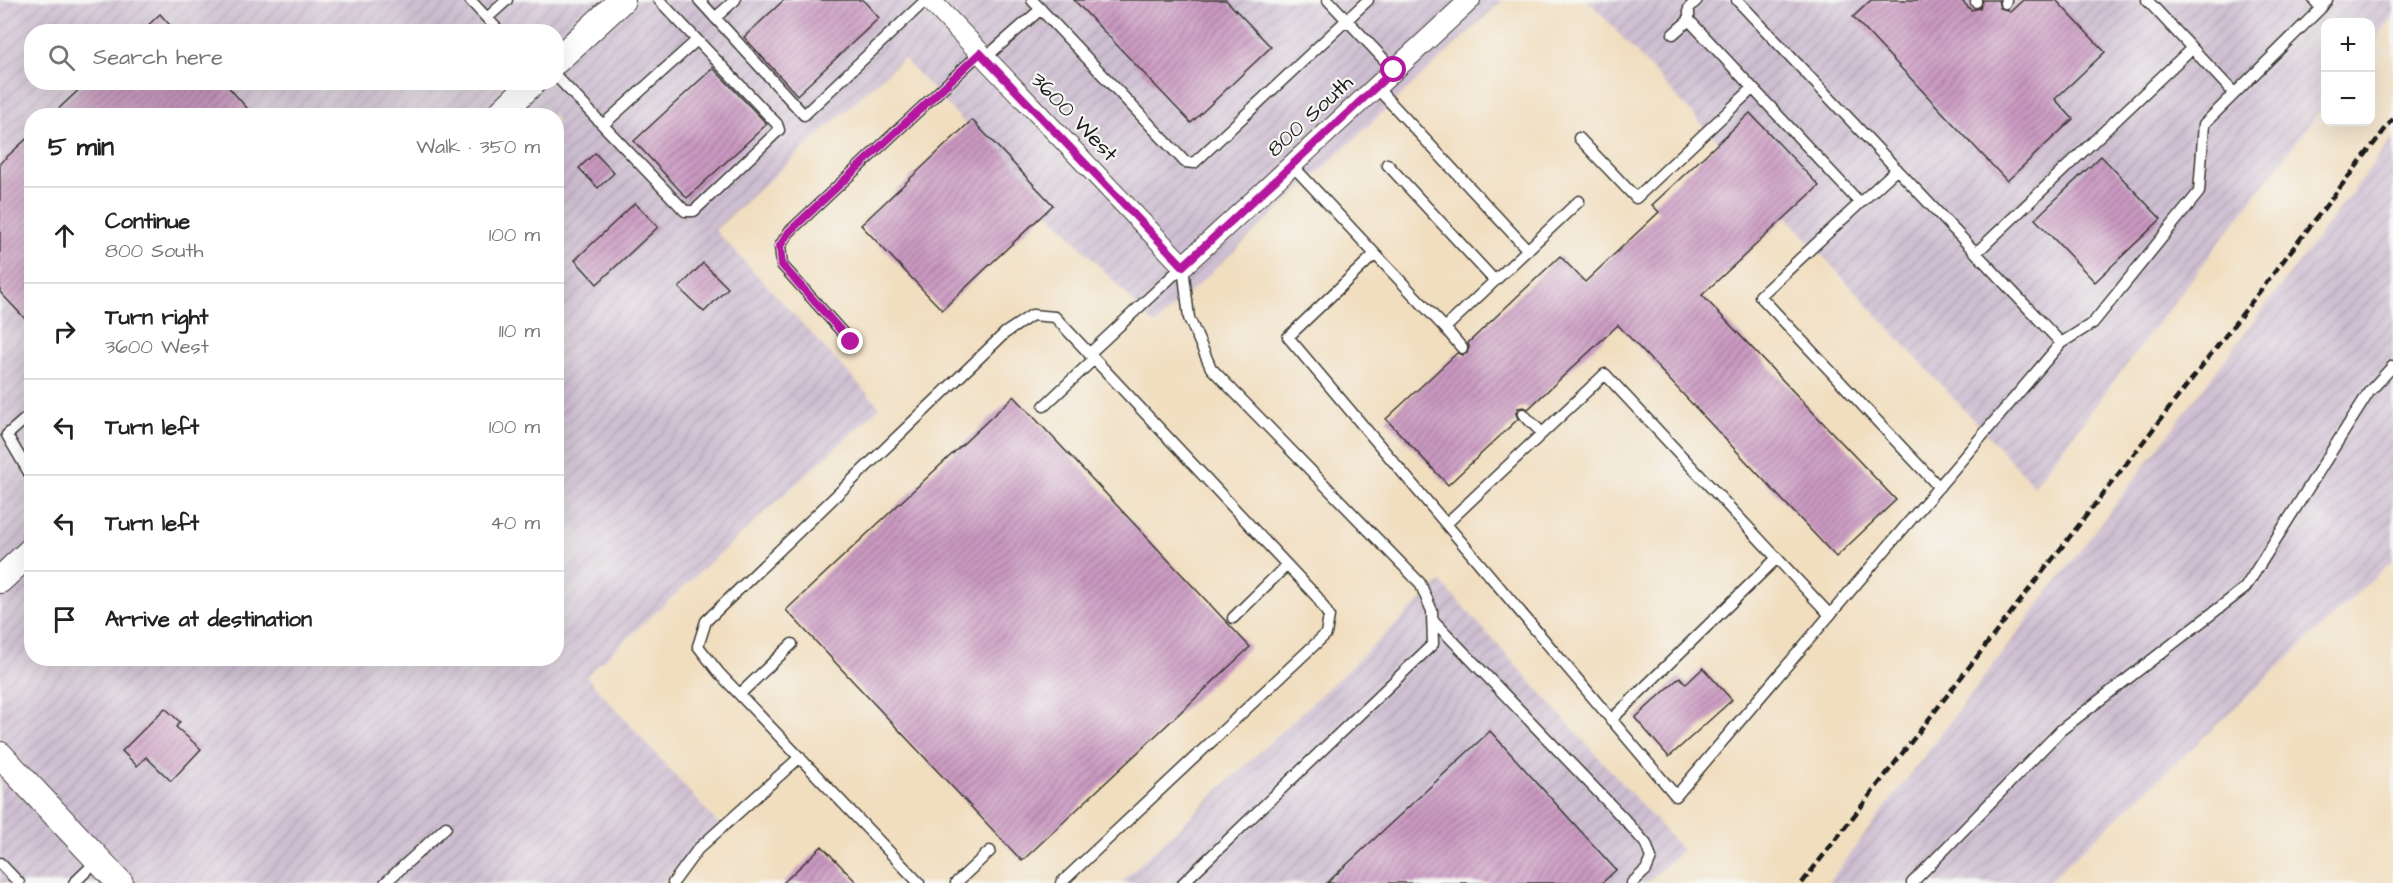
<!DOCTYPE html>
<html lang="en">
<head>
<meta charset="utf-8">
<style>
  body { margin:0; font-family:"Architects Daughter",sans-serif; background:#f6f6f6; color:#222 }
  .controls { position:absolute; right:18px; top:18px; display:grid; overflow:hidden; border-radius:12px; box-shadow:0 6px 24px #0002 }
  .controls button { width:54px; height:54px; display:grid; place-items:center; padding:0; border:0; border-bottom:2px solid #e0e0e0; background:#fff; color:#222; font:30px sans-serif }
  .stop { position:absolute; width:18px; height:18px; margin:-14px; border:4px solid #b5179e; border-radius:50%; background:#fff }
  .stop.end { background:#b5179e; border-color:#fff; box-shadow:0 2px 6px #0008 }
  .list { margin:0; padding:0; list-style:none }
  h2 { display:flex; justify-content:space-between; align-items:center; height:78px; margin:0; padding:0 24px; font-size:26px }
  h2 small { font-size:20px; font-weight:400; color:#767676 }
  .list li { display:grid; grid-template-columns:39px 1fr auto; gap:18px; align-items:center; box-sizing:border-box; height:96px; padding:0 24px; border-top:2px solid #e0e0e0 }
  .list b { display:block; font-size:22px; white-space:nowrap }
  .list p { margin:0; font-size:20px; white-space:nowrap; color:#767676 }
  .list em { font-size:20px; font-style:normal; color:#767676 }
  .icon { flex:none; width:33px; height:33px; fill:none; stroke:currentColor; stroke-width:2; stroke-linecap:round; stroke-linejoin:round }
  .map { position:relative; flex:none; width:2393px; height:883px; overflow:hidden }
  .search { position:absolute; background:#fff; box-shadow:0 6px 24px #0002; left:24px; top:24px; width:540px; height:66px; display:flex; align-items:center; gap:15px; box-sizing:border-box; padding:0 21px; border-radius:24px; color:#767676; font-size:22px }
  .panel { position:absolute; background:#fff; box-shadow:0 6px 24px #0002; left:24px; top:108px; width:540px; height:558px; border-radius:24px }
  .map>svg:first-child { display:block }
  .industrial { fill:url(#industrial-furrows); fill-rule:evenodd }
  .building { fill:url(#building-hatch) }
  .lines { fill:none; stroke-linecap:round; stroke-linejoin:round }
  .service-casing { stroke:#3c3934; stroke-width:13 }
  .minor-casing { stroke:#3c3934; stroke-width:22 }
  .tertiary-casing { stroke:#3c3934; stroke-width:28 }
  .service { stroke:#fff; stroke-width:10 }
  .minor { stroke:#fff; stroke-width:20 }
  .tertiary { stroke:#fff; stroke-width:26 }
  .rail { stroke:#1c1c1c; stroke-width:4.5; stroke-dasharray:9 4.5; stroke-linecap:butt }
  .route { stroke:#b5179e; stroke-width:8 }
  .labels { text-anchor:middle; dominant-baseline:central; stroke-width:4.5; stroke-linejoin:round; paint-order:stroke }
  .street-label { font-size:22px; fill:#1c1c1c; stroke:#f6f6f2 }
</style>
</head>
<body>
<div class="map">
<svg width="2393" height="883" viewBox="0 0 2393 883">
  <defs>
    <pattern id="industrial-furrows" width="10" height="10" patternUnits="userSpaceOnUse" patternTransform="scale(1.5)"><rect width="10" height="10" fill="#cebed1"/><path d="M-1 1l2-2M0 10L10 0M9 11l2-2" fill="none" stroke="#b0a3b3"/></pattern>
    <pattern id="building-hatch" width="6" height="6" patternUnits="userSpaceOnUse" patternTransform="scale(1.5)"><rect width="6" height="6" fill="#ca99c1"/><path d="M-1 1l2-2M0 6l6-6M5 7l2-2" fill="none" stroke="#a37c9c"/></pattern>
  </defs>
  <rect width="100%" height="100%" fill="#f6f6f2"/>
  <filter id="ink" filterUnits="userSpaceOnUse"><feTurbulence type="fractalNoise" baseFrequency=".0167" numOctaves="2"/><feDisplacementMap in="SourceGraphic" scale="12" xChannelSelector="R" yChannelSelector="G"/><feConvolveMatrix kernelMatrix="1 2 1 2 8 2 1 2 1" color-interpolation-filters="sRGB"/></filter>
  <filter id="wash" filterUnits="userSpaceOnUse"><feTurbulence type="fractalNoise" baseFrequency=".008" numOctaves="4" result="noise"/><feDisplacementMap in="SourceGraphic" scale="24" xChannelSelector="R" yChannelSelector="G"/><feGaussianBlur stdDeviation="1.35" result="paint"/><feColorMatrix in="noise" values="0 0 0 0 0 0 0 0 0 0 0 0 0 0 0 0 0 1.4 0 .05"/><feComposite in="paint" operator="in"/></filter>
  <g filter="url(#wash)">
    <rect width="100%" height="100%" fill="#f1debf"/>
    <path class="industrial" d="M0 0H1503L1155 325 903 58 715 230 880 407 586 676 720 826 661 883H0ZM32 32H556V82H32ZM32 116H556V658H32Z
      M1588 0H2393V15L2371 45 2370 22H2326L2325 104 2034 486Z
      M2393 138V560L2047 883H1828Z
      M1441 582 1682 850 1647 883H1120Z"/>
    <g id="blocks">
      <path class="building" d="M784 0H863L879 18 797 95 744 37Z
        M1074 0H1226L1271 47 1191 123Z
        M1871 0H1961L1971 10 1980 8 1983 0H1998L2000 8 2008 10 2010 12 2023 0H2056L2105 52 2055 99 2073 119 2007 181 1853 17Z
        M160 14 176 32H141Z
        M713 68 767 124 687 198 634 141Z
        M87 82H224L254 116H51Z
        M1750 113 1819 186 1702 295 1896 500 1836 557 1618 325 1528 409 1524 407 1518 408 1516 413 1518 419 1448 485 1386 419 1457 353 1463 355 1467 353 1469 347 1468 343 1560 256 1585 282 1659 212 1652 205Z
        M972 120 1053 205 942 310 861 225Z
        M32 134V326L0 292V163Z
        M595 153 614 173 598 188 579 168Z
        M2101 156 2161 219 2095 282 2035 219Z
        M635 203 658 227 597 284 575 260Z
        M703 263 728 288 704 312 679 288Z
        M1014 396 1250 647 1022 861 786 610Z
        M1703 668 1732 700 1669 757 1635 718 1680 677 1686 684Z
        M165 708 180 722 176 727 201 749 171 781 146 757 137 766 122 751Z
        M1490 731 1616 870 1602 883H1327Z
        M822 846 857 883H783Z"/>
    </g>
  </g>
  <g filter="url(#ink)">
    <use href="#blocks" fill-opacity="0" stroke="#3c3934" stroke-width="1.5"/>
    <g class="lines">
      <defs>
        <path id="service" d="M470 0 500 32
          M699 0 804 115 926 0
          M1032 0 1185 162 1194 163 1368 0
          M1328 0 1394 70
          M1697 0 1689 8V20L1860 203 1897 169
          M1976 0V2
          M2147 0 2234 93
          M2314 0 2321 8 2327 0
          M2005 3 2006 0
          M487 18 507 0
          M715 18 735 0
          M1673 34 1689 20
          M985 58 1041 9
          M556 76 685 211H694L779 130 777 124 659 0
          M1376 87 1528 250
          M603 125 697 40
          M1579 138 1636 198 1753 88
          M1387 164 1495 281
          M1292 165 1375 254 1288 337 1676 796 2061 343 1737 0
          M1860 203 1760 296 1939 487
          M1976 253 2192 48
          M1375 254 1445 328 1579 201
          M1445 328 1462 348
          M851 342 782 265 780 246 789 232 980 53
          M2061 343 2093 323 2199 192 2204 124 2321 8
          M1089 354 1183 266
          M1044 406 1094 359
          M32 413 7 435 32 478
          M1523 414 1542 433
          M1446 524 1605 374 1830 615
          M1233 618 1287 565
          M1432 619 1626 821 1646 844 1651 858 1646 870 1632 883
          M740 694 792 644
          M1611 720 1777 558
          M0 863 19 883
          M74 883 98 860
          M385 883 446 827
          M673 883 698 849 800 757
          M919 883 719 673 698 646 706 621 1005 333 1032 315 1055 317 1317 597 1329 616 1326 634 1061 883
          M956 883 990 851
          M1183 883 1433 644 1432 611 1420 583 1211 368 1189 318 1183 266
          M1912 883 2061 730 2245 588 2369 392 2393 366"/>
        <path id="minor" d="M930 0 1183 266 1470 0"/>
        <path id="tertiary" d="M556 61 622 0
          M498 116 533 82
          M0 580 32 550
          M0 755 120 883"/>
      </defs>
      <use href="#service" class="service-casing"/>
      <use href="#minor" class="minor-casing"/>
      <use href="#tertiary" class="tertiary-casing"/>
      <use href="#service" class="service"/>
      <use href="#minor" class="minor"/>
      <use href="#tertiary" class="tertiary"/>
      <path class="rail" d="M1802 883 2393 119"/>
    </g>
  </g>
  <g class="lines" filter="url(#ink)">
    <path class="route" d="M851 342 782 265 780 246 789 232 980 53 1183 266 1394 70"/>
  </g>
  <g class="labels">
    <g class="street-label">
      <text transform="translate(1310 116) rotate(-43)">800 South</text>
      <text transform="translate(1074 117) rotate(46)">3600 West</text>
    </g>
  </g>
</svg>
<div class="controls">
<button>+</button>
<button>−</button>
</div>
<div class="stop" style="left:1394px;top:70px"></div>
<div class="stop end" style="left:851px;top:342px"></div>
<div class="search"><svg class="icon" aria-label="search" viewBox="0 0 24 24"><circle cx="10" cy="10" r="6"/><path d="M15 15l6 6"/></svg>Search here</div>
<section class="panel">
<h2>5 min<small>Walk · 350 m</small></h2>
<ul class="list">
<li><svg class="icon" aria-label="ahead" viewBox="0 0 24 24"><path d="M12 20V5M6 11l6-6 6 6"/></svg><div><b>Continue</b><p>800 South</p></div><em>100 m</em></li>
<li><svg class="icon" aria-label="right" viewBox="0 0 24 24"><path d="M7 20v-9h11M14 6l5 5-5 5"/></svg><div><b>Turn right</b><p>3600 West</p></div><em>110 m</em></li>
<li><svg class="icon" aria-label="left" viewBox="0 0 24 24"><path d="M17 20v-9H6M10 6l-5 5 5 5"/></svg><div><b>Turn left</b></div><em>100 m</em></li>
<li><svg class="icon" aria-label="left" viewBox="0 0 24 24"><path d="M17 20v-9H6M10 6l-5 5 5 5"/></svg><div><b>Turn left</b></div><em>40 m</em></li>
<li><svg class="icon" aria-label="arrive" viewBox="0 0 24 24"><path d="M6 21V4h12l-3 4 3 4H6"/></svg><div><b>Arrive at destination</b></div></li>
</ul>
</section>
</div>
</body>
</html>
